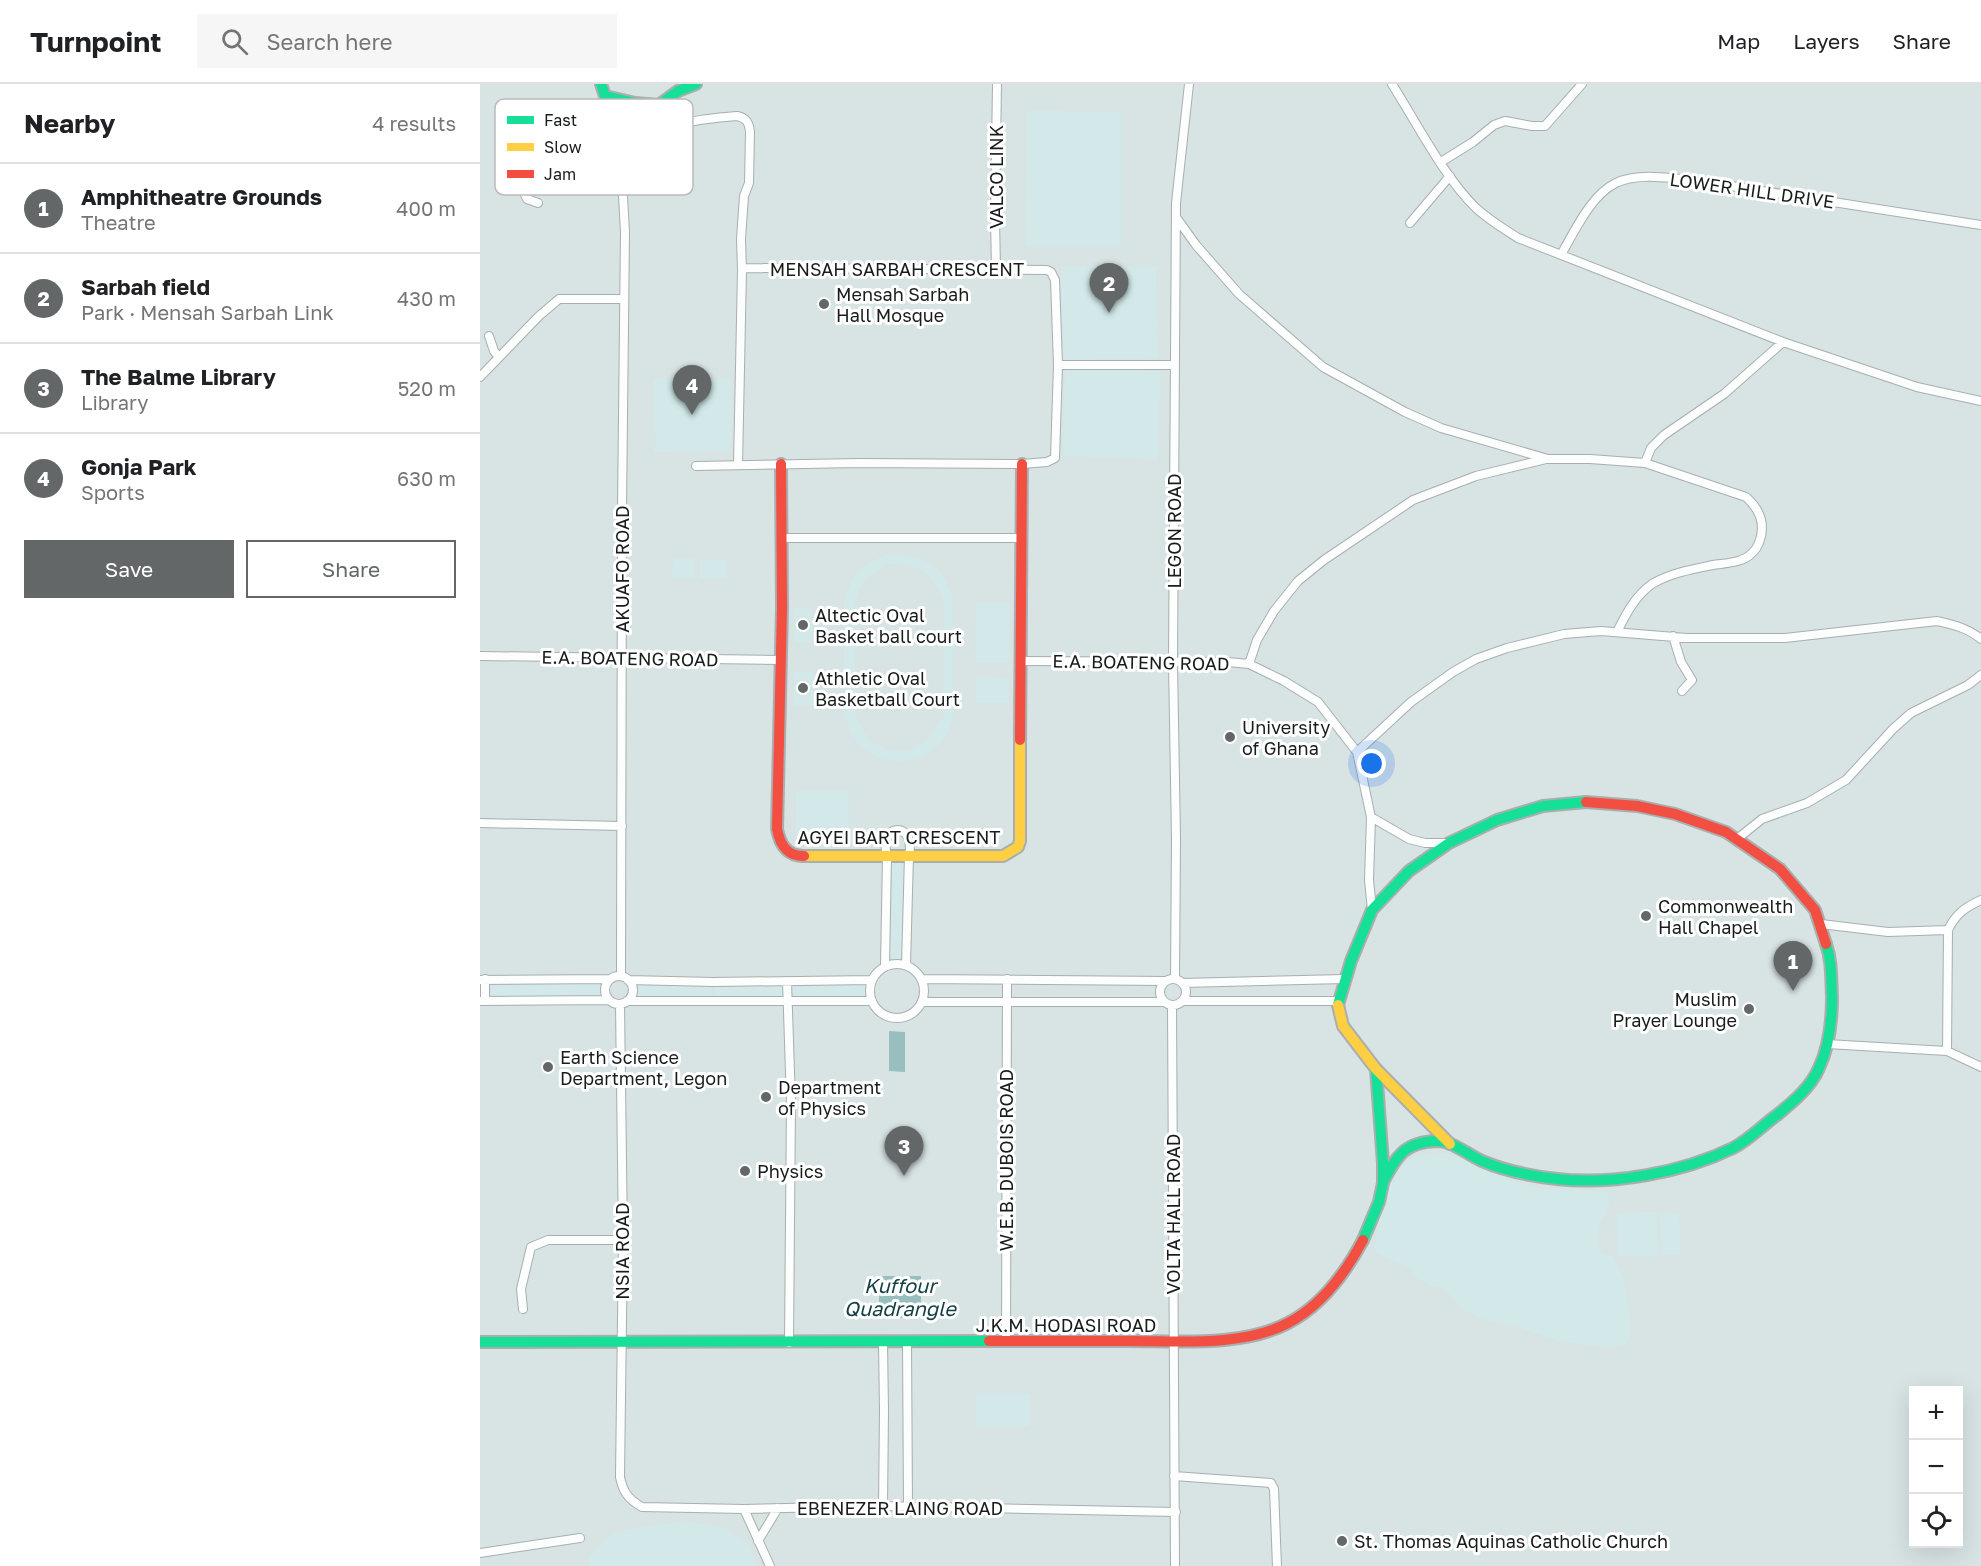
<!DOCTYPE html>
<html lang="en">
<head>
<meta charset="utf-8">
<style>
  body { margin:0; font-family:"Golos Text",sans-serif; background:#f6f6f6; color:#202124 }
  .controls { position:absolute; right:18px; bottom:18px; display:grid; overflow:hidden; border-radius:0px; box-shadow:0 6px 24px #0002 }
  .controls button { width:54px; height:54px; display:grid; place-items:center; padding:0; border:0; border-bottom:2px solid #e0e0e0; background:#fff; color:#202124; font:30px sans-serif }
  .you { position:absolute; left:892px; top:680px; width:21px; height:21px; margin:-15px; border:4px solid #fff; border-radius:50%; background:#1a73e8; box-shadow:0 0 0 9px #1a73e833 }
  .badge { display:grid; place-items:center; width:39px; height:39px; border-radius:50%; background:#636767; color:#fff; font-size:20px; font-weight:700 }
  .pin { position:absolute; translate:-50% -50px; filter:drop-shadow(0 2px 3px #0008) }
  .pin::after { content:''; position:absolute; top:32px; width:21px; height:18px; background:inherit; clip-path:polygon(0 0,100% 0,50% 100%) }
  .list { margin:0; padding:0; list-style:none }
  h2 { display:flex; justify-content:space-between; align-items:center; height:78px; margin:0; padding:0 24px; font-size:26px }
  h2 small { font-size:20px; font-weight:400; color:#757577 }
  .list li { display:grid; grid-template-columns:39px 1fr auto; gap:18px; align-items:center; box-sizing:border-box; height:90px; padding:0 24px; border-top:2px solid #e0e0e0 }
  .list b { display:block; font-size:22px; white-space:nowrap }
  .list p { margin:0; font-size:20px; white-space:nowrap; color:#757577 }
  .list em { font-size:20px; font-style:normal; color:#757577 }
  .actions { display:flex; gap:12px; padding:18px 24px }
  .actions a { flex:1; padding:14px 0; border:2px solid #636767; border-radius:0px; text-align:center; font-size:21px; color:#636767 }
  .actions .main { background:#636767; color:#fff }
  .icon { flex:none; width:33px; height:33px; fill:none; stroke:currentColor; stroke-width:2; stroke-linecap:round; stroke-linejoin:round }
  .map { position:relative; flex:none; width:1501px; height:1482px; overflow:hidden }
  header { display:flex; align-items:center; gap:36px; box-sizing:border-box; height:84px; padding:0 30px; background:#fff; border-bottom:2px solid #e0e0e0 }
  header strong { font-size:28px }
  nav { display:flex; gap:33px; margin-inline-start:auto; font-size:21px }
  .search { width:420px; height:54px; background:#f6f6f6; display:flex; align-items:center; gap:15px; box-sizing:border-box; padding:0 21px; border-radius:0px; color:#757577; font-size:22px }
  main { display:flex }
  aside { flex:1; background:#fff }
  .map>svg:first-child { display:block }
  .built { fill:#d8e3e4; fill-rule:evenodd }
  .green { fill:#d3e9e9; fill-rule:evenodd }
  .water { fill:#99bebe }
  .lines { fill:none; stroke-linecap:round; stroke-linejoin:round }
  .street-casing { stroke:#aaaeae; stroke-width:10 }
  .fast-casing { stroke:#aaaeae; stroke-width:14 }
  .slow-casing { stroke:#aaaeae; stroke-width:14 }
  .jam-casing { stroke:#aaaeae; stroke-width:14 }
  .street { stroke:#fcfdfd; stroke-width:8 }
  .fast { stroke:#16e098; stroke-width:10 }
  .slow { stroke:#ffcf43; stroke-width:10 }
  .jam { stroke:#f24e42; stroke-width:10 }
  .poi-dot { fill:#636767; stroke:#fff; stroke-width:2 }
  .labels { text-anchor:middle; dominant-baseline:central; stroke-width:6; stroke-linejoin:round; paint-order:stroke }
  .street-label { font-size:18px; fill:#191c1c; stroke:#fff }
  .poi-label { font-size:18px; fill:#191c1c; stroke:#fff; text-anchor:start }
  .water-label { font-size:20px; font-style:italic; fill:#144244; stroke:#fff }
  .key { fill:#fff; stroke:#babbbb; stroke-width:1.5 }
  .key-label { font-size:16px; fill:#191c1c }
</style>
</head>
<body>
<header>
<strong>Turnpoint</strong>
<div class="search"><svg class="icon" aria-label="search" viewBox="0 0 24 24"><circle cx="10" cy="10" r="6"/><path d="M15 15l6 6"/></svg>Search here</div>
<nav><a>Map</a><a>Layers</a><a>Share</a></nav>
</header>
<main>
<aside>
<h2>Nearby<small>4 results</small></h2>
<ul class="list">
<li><span class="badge">1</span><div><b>Amphitheatre Grounds</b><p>Theatre</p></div><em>400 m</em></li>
<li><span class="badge">2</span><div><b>Sarbah field</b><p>Park · Mensah Sarbah Link</p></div><em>430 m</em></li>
<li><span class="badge">3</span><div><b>The Balme Library</b><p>Library</p></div><em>520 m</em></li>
<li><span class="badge">4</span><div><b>Gonja Park</b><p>Sports</p></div><em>630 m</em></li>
</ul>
<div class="actions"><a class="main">Save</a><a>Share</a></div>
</aside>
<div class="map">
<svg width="1501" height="1482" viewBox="0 0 1501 1482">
  <rect width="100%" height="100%" fill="#edf2f3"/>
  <path class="built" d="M0 0H1501V1482H0ZM1434 1306H1478V1460H1434Z"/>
  <path class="green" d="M547 27 642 28V162H546Z
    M676 182 677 274 583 276 581 183Z
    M585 285 680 287 678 375 583 372Z
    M173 295H251V367L174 368Z
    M410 470C446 470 463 483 474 517V632C472 638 470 644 467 650 451 679 407 686 383 664 373 655 369 644 364 632V516C373 489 383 479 410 470ZM412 480C441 480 455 491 464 518L463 630C445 680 392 680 375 630V518C381 497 391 487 412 480Z
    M193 475H214V494H192Z
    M220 476H247V495L220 494Z
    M496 519H529V579H496Z
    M313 524H332V558L314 559Z
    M313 588H333V621H313Z
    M496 593 529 594V619H496Z
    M316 707H369V751H316Z
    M411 776H425L423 873 417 876 412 874 410 871Z
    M16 899H119C125 902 125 907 121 912L16 913C10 910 10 903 16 899Z
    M161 900 230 901 232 908 229 913 161 914C155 910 154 903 161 900Z
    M239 900H303L304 910 302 912 240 914 234 907 236 902Z
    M313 900H386L389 907 386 912 316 913 311 908V904Z
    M968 1069 1009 1087 1056 1104 1130 1108C1132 1122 1121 1133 1118 1145 1117 1153 1119 1162 1121 1170L1133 1172 1145 1197 1151 1251 1146 1261 1127 1263 1084 1258 1033 1242 1003 1235 982 1225 963 1203H952L937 1194 928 1183 894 1168C899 1141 904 1087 931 1075 942 1070 956 1070 968 1069Z
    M1177 1128 1178 1172H1138L1137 1129Z
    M1180 1129H1199L1200 1171H1182Z
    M496 1310H550V1343H496Z
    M207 1438 243 1443 267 1460 278 1482H109V1473L133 1449 159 1443Z"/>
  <path class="water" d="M409 947 425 948V988L409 987Z
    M399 1192H441V1234H399Z"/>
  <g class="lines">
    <defs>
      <path id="street" d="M912 0C936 38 964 93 996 124 1009 136 1024 145 1038 154L1303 258 1437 303 1501 317
        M125 12 137 40 140 59 145 148 142 425 141 892
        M195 76C189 65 189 56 192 44 212 35 236 34 257 32 266 34 269 38 270 48L269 99 264 112 261 155 262 186 258 381
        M143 78 166 37 179 21
        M961 78 993 58 1014 41 1025 37 1052 42H1065L1102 0
        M58 119 47 115 40 100 41 94 144 102
        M696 133 716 161 759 210 843 283 925 328 961 344 1068 375H1110L1165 379 1266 413C1276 422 1282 431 1282 444 1282 453 1278 464 1272 469 1263 479 1245 479 1233 481 1213 485 1190 489 1172 500 1155 512 1146 530 1137 548
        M930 139 970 92
        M1081 171C1125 89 1134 86 1225 98L1501 141
        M516 186 515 134 517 0
        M9 252 14 267 19 273
        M578 281H694
        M0 293 59 232 79 215H144
        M1165 379 1171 364 1184 351 1244 310 1303 258
        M216 382 379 379 542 380 567 378 575 374 578 281 575 196 571 188 567 186 264 184 262 186
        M301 454H541
        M1193 552 1201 578 1212 596 1202 607
        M0 572 300 576
        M540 577 748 578 769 580 804 597 838 618 877 668 891 733 889 796 892 826
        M769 580 777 556 794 527 818 497 844 476 933 416 996 392 1066 375
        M877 668 931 618 973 588 996 575 1027 564 1084 550 1121 547 1207 554H1305L1457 537C1474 541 1488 544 1501 555
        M891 733 929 755 945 759H968
        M0 739 142 742
        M1257 755 1282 735 1327 719 1366 696 1413 645 1431 629 1488 601 1501 591
        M1341 840 1408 848 1468 846C1475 831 1485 823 1501 816
        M390 907a27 27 0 1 1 54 0a27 27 0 1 1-54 0Z
        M405 882 407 772C398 738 436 737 429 771L426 881
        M125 906a14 14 0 1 1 28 0a14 14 0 1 1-28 0Z
        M5 895V917
        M441 895 686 897
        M695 895 696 755 693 578 696 119 709 0
        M680 908a13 13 0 1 1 26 0a13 13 0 1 1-26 0Z
        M0 896 130 895
        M148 896 233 898 392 896
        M307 897 311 1018 309 1259
        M702 899 865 895
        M0 917 129 916
        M147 917H392
        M702 917H859
        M442 918H685
        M140 920 143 1156 140 1393C143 1408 148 1415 162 1423L264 1425 403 1422 696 1428
        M692 921 695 1482
        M1347 960 1467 967 1501 983
        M1467 967 1468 846
        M43 1225 41 1205 51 1163 68 1156H143
        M403 1258 404 1327 403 1422
        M427 1258 428 1423
        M526 1258 527 895
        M694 1392 791 1399 794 1405 797 1482
        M264 1425 290 1482
        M278 1457 298 1424
        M0 1469 100 1454"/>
      <path id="fast" d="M121 0 125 12 155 19 179 21 198 7 216 0
        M858 921 871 877 892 826 929 787 969 759 1017 736 1063 722 1106 718
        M903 1098C917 1072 924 1058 957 1057 973 1057 988 1071 1002 1077 1025 1087 1051 1092 1077 1095 1133 1101 1202 1089 1253 1064 1269 1056 1283 1041 1297 1031 1313 1018 1331 1003 1339 984 1349 963 1352 936 1352 913 1351 894 1352 877 1346 860
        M883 1156 899 1118 903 1099V1079L896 985
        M0 1258 509 1257"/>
      <path id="slow" d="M324 772H523L538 763 540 757V656
        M858 921 863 942 896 985 970 1060"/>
      <path id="jam" d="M301 380 302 524 297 745C300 761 307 772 324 772
        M540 656 542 380
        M1106 718 1157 722 1195 730 1246 748 1300 785 1335 826 1346 860
        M509 1257C556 1257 603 1257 650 1257 699 1257 763 1263 808 1239 841 1222 866 1188 883 1156"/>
    </defs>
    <use href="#street" class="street-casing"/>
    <use href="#fast" class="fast-casing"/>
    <use href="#slow" class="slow-casing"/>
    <use href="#jam" class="jam-casing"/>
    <use href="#street" class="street"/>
    <use href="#fast" class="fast"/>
    <use href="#slow" class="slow"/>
    <use href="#jam" class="jam"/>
  </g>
  <g class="poi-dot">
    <circle cx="344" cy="220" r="6"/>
    <circle cx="323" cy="541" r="6"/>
    <circle cx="323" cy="604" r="6"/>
    <circle cx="750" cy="653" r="6"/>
    <circle cx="1166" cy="832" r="6"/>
    <circle cx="1269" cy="925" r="6"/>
    <circle cx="68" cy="983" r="6"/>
    <circle cx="286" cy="1013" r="6"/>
    <circle cx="265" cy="1087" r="6"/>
    <circle cx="862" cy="1457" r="6"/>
  </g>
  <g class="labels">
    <g class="street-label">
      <text transform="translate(516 93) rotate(-90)">VALCO LINK</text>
      <text transform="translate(1272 106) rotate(8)">LOWER HILL DRIVE</text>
      <text x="417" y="185">MENSAH SARBAH CRESCENT</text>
      <text transform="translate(694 447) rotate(-90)">LEGON ROAD</text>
      <text transform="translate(142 485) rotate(-90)">AKUAFO ROAD</text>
      <text transform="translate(150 574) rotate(1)">E.A. BOATENG ROAD</text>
      <text transform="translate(661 578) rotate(1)">E.A. BOATENG ROAD</text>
      <text x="419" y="753">AGYEI BART CRESCENT</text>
      <text transform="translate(526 1076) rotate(-90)">W.E.B. DUBOIS ROAD</text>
      <text transform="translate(693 1130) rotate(-90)">VOLTA HALL ROAD</text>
      <text transform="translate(142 1167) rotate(-90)">NSIA ROAD</text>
      <text x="586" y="1241">J.K.M. HODASI ROAD</text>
      <text x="420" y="1424">EBENEZER LAING ROAD</text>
    </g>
    <g class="poi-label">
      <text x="356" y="210">Mensah Sarbah<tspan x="356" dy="21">Hall Mosque</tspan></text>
      <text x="335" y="531">Altectic Oval<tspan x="335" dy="21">Basket ball court</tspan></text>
      <text x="335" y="594">Athletic Oval<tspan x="335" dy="21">Basketball Court</tspan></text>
      <text x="762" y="643">University<tspan x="762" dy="21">of Ghana</tspan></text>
      <text x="1178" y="822">Commonwealth<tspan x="1178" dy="21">Hall Chapel</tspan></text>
      <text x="1257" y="915" text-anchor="end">Muslim<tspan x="1257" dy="21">Prayer Lounge</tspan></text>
      <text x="80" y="973">Earth Science<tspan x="80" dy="21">Department, Legon</tspan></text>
      <text x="298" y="1003">Department<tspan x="298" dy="21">of Physics</tspan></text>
      <text x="277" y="1087">Physics</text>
      <text x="874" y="1457">St. Thomas Aquinas Catholic Church</text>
    </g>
    <g class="water-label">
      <text x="420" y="1201">Kuffour<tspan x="420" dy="23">Quadrangle</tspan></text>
    </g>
  </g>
  <rect x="15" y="15" width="198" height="96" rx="9" class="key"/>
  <rect x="27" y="32" width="27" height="8" fill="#16e098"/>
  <rect x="27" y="59" width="27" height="8" fill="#ffcf43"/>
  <rect x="27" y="86" width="27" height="8" fill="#f24e42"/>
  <g class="key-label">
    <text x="64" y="42">Fast</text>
    <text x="64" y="69">Slow</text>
    <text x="64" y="96">Jam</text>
  </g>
</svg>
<div class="controls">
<button>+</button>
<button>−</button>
<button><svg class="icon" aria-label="locate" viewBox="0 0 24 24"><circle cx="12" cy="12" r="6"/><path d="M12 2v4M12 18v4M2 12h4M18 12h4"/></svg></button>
</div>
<div class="you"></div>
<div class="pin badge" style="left:1313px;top:907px">1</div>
<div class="pin badge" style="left:629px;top:229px">2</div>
<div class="pin badge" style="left:424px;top:1092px">3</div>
<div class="pin badge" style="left:212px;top:331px">4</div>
</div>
</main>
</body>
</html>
